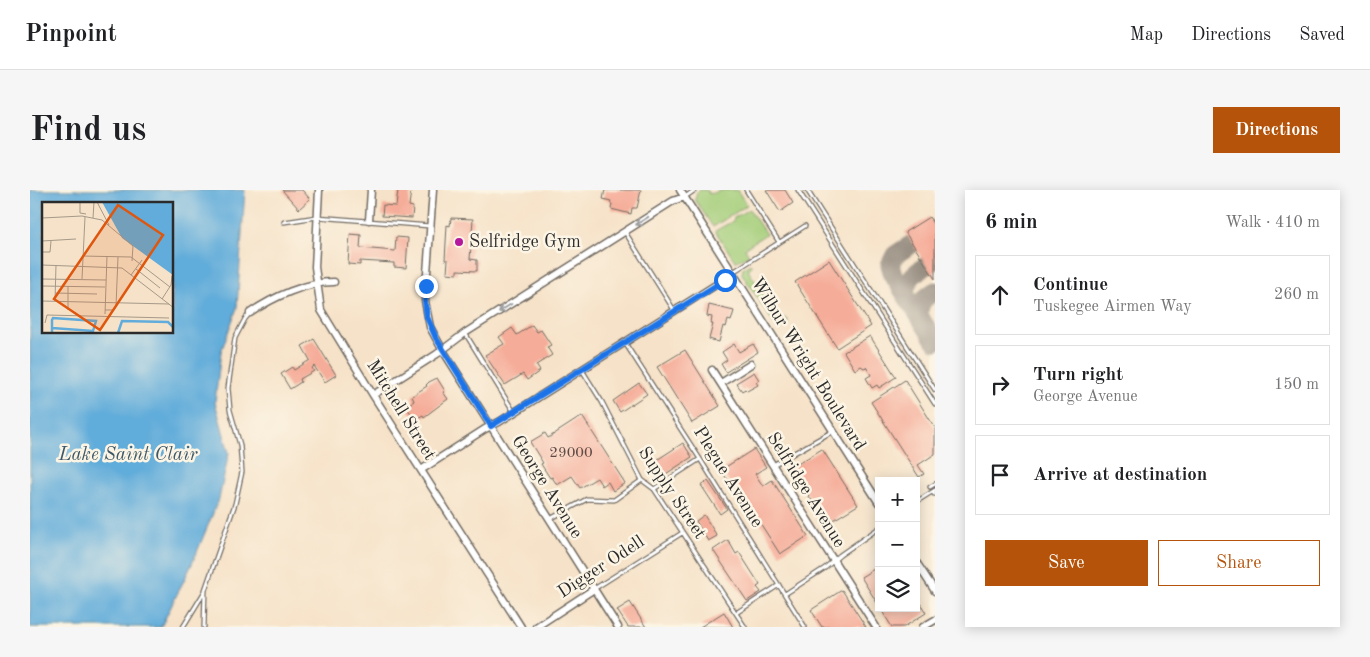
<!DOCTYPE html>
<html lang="en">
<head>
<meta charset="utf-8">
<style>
  body { margin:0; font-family:"Old Standard TT",serif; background:#f6f6f6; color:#202124 }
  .controls { position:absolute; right:15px; bottom:15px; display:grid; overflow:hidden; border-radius:0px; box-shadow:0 2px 12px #0003 }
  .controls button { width:45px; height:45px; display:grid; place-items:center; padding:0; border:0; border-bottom:1px solid #e0e0e0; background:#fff; color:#202124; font:25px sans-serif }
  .stop { position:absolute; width:15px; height:15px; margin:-11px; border:4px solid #1a73e8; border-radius:50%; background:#fff }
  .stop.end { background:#1a73e8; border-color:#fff; box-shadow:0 1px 5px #0008 }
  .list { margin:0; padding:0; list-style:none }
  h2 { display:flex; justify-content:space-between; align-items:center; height:65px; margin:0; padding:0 20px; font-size:21px }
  h2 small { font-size:16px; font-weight:400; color:#757577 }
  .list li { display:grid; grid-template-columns:32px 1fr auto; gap:15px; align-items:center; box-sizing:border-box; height:80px; margin:0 10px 10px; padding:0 10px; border:1px solid #e0e0e0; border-radius:0px }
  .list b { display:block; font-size:19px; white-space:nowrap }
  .list p { margin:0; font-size:16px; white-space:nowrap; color:#757577 }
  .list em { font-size:16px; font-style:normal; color:#757577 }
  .actions { display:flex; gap:10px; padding:15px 20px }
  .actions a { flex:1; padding:11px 0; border:1px solid #b45309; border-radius:0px; text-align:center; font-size:18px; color:#b45309 }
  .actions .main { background:#b45309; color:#fff }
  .icon { flex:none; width:28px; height:28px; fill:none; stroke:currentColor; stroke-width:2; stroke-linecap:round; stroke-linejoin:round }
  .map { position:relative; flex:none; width:905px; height:437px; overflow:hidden; border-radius:0px }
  header { display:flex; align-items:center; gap:30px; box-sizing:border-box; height:70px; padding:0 25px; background:#fff; border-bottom:1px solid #e0e0e0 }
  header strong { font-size:24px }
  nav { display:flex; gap:28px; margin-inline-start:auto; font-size:18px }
  .intro { display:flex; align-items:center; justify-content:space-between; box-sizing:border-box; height:120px; padding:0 30px }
  h1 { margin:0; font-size:35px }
  .button { padding:12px 22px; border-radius:0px; background:#b45309; color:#fff; font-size:18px; font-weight:700 }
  main { display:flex; gap:30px; padding:0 30px }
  aside { flex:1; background:#fff; border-radius:0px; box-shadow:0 2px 12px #0003 }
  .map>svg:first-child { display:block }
  .green { fill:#a4ce7a; stroke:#687c52 }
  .water { fill:#61acda; stroke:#466c82; fill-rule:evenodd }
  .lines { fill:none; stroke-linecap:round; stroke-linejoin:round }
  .taxiway { stroke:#90867a; stroke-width:19 }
  .building { fill:#f5ac98 }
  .lane-casing { stroke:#726b62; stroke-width:5.5 }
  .street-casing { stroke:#726b62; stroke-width:9 }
  .lane { stroke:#fff; stroke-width:3 }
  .street { stroke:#fff; stroke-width:6 }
  .oneway { stroke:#a0a0a0 }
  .route { stroke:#1a73e8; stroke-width:6 }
  .poi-dot { fill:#b5179e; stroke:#fcf5e5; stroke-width:2 }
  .labels { text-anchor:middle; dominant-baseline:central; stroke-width:5; stroke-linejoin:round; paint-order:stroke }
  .number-label { font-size:15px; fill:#5e4b46 }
  .poi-label { font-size:18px; fill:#2b2b2b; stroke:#fcf5e5; text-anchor:start }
  .street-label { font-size:18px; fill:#2b2b2b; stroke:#fcf5e5 }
  .water-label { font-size:19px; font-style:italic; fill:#3e5868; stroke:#fcf5e5 }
  .inset-river { fill:none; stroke:#61acda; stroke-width:2.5 }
  .inset-road { fill:none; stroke:#a59989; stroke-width:1 }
  .view { fill:#df570e; fill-opacity:0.15; stroke:#df570e; stroke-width:2.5 }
  .inset-edge { fill:none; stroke:#2b2b2b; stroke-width:2.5 }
</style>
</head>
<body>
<header>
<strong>Pinpoint</strong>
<nav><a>Map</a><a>Directions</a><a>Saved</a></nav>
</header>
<div class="intro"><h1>Find us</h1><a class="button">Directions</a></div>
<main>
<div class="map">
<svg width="905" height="437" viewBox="0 0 905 437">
  <rect width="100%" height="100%" fill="#fcf5e5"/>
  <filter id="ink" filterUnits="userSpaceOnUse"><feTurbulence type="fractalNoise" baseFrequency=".02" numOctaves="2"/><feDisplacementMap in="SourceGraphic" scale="10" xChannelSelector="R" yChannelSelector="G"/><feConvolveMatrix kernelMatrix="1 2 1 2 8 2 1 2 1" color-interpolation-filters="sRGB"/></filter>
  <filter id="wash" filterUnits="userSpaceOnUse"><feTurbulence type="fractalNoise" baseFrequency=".0096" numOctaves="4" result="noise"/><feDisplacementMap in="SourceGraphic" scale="20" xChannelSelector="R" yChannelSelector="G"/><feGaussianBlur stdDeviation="1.12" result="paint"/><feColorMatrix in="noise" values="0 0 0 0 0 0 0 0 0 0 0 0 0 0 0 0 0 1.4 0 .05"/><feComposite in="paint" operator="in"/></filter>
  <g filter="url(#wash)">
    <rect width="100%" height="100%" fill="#f6e2c8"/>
    <path class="green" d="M670 0H677L679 4 694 0H707L717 15 702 25H698L697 28 683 37 665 10 667 2Z
      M719 19 736 44 715 58 719 65 707 71H705L685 41 703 31 704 28Z
      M720 74 722 76 718 80 750 130 755 128 758 130 757 135 750 140 747 138 712 84 713 78Z"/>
    <path class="water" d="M0 0H215L207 118 191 162 185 212 199 263 189 309 162 374 131 437H0ZM14 14H142V142H14Z"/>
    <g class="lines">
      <path class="taxiway" d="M905 39 865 65 860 75 863 85 905 151
        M875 103C877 85 891 79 905 70
        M889 125C889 112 894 108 905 101"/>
    </g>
    <g id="blocks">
      <path class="building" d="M252 0H272L280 9 269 19Z
        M368 0H381L379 16 383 17 382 28 352 26 353 15 366 16Z
        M575 0H611L607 18H602L601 24 581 19 582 14 580 13 581 11 573 9Z
        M736 0H755L763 13 750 22Z
        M899 27 905 36V89L875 42Z
        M421 28 443 29 440 69 447 70V81L427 80V84L417 83 418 70H415L417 35 420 36Z
        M320 44 331 45 330 58 365 61 366 47 378 48 376 78 364 77V73L330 71V75L318 74Z
        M799 70 841 136 807 158 765 92Z
        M679 115 704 121 701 131 698 130 696 137 693 136 689 152 679 149 683 134H681L682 127 677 126Z
        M502 135 507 142 511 140 521 155 517 157 522 165 506 175 510 181 497 190 493 184 475 195 455 165 474 154 469 147 482 138 487 145Z
        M840 146 866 187 849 198 847 195 842 198 836 188 841 185 836 177 834 178 831 176 825 180 814 162Z
        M284 149 306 185 295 192 284 176 282 178 284 181 270 189 271 192 260 199 251 184 262 177 264 180 280 170 272 156Z
        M704 154 709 162 723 154 728 162 696 182 691 174 697 170 692 162Z
        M655 160 690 216 662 233 627 177Z
        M724 182 729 190 726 192 728 195 717 201 715 199 712 201 706 193Z
        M407 188 415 201 413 202 418 209 394 227 393 225 386 229 375 216 384 211 382 206 397 196 396 195 399 192Z
        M875 190 905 238V264L888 275 894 284 889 287 841 212Z
        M609 193 617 204 590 222 583 211Z
        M552 226 595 293 583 301 578 292 572 296 567 288 550 298 542 286 527 295 522 287 520 288 511 274 513 273 500 252 515 243 518 248Z
        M653 253 662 267 628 289 619 275Z
        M724 259 736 277 725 284 733 296 742 290 778 346 750 364 714 308 706 296 703 298 691 280Z
        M792 259 828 315 797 334 761 278Z
        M678 291 697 319 690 324 671 295Z
        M674 325 687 346 678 351 666 331Z
        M698 350 706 364 709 362 730 395 727 397 731 402 717 411 683 360Z
        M849 376V416L831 387Z
        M812 400 836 437H792L781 420Z
        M886 406 896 423 874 437H862L850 418H886Z
        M600 412 616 437H598L587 420Z
        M694 422 703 437H670Z"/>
    </g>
  </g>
  <g filter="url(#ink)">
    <use href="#blocks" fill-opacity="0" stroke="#726b62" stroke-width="1"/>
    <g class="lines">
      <defs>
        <path id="lane" d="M716 0 749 52
          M768 0 905 214
          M777 0 905 200
          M655 7 665 0
          M254 32 287 27 400 36
          M595 42 644 120
          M703 82 775 36
          M435 143 484 222
          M595 153 670 269 775 437
          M552 180 572 212 612 290 624 299 715 437
          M743 275 803 241
          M900 297 905 294
          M624 299 670 269
          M904 304H905
          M886 312 905 300
          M520 329 557 309 584 310 612 290
          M564 399 652 343
          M755 404 795 378 810 365 849 338
          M706 423 749 395
          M153 437 175 401
          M174 437 175 400 205 314 212 282 210 255 200 220 198 198 205 148 215 129 220 123"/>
        <path id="street" d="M289 0 285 77 291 120 343 205 491 437
          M403 0 395 111 400 137 412 159 588 437
          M650 0 849 313
          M339 30 341 0
          M220 123C243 107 276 92 304 92
          M682 180 846 437
          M691 193 721 174
          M343 205 407 164 435 143 643 11 654 7
          M391 280 455 239 469 232 695 89 702 83
          M886 372 905 401
          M506 437 564 399
          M893 437 905 430"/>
      </defs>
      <use href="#lane" class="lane-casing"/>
      <use href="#street" class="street-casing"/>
      <use href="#lane" class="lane"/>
      <use href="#street" class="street"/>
    </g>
    <defs><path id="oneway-shaft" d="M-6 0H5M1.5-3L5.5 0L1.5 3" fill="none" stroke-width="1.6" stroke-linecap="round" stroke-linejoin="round" transform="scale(1.25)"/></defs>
    <g class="oneway">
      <use href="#oneway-shaft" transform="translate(612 31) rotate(147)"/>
      <use href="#oneway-shaft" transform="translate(475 118) rotate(148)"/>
    </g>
  </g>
  <g class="lines" filter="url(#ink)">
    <path class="route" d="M396 96 395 111 397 127 406 148 461 236 695 90"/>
  </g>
  <circle class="poi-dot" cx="429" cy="52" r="5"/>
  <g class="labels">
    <g class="number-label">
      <text x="541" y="263">29000</text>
    </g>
    <g class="poi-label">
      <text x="439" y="52">Selfridge Gym</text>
    </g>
    <g class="street-label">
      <text transform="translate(778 174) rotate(58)">Wilbur Wright Boulevard</text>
      <text transform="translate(371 220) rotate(58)">Mitchell Street</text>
      <text transform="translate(698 287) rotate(58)">Plegue Avenue</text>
      <text transform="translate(517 297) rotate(58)">George Avenue</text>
      <text transform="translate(776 300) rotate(58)">Selfridge Avenue</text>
      <text transform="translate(642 303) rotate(56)">Supply Street</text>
      <text transform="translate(571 377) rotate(-33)">Digger Odell</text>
    </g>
    <g class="water-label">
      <text x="98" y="265">Lake Saint Clair</text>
    </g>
  </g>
  <g transform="translate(12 12)">
    <rect width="131" height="131" fill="#f6e2c8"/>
    <path d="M60 0H131V73L80 36Z" fill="#61acda"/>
    <path class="inset-river" d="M10 131V118L11 116 54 119 51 129 10 126M76 131 80 119 126 120 132 126"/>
    <path class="inset-road" d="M38 0V11L44 12M55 0 67 23M0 16 40 14 60 18 91 44 90 59M51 16 52 0M0 39 34 37M0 50H8L9 39M40 54 89 55 128 85M0 63 80 66 132 106M94 67 118 86M89 73 100 58M0 77 64 78M40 77 43 15M0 84 63 85M26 84V108M13 91 55 92M120 97 129 83 130 74M0 99 127 102M13 99 14 63M63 108H72L74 104 76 55M63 112 65 54M3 121 5 113 127 116"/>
    <path class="view" d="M76 3 121 33 58 128 12 97Z"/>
    <rect width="131" height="131" class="inset-edge"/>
  </g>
</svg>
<div class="controls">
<button>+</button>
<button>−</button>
<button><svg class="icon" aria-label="layers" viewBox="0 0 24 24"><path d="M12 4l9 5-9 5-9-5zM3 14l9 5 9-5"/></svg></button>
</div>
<div class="stop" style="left:695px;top:90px"></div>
<div class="stop end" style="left:396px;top:96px"></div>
</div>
<aside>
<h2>6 min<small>Walk · 410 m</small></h2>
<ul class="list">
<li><svg class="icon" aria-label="ahead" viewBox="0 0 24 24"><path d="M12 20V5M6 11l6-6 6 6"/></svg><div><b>Continue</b><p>Tuskegee Airmen Way</p></div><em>260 m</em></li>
<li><svg class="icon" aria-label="right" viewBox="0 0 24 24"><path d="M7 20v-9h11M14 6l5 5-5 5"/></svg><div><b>Turn right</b><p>George Avenue</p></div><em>150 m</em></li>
<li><svg class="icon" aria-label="arrive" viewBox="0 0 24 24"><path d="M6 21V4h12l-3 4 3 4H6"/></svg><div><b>Arrive at destination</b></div></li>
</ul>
<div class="actions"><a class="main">Save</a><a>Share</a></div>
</aside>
</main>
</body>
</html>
